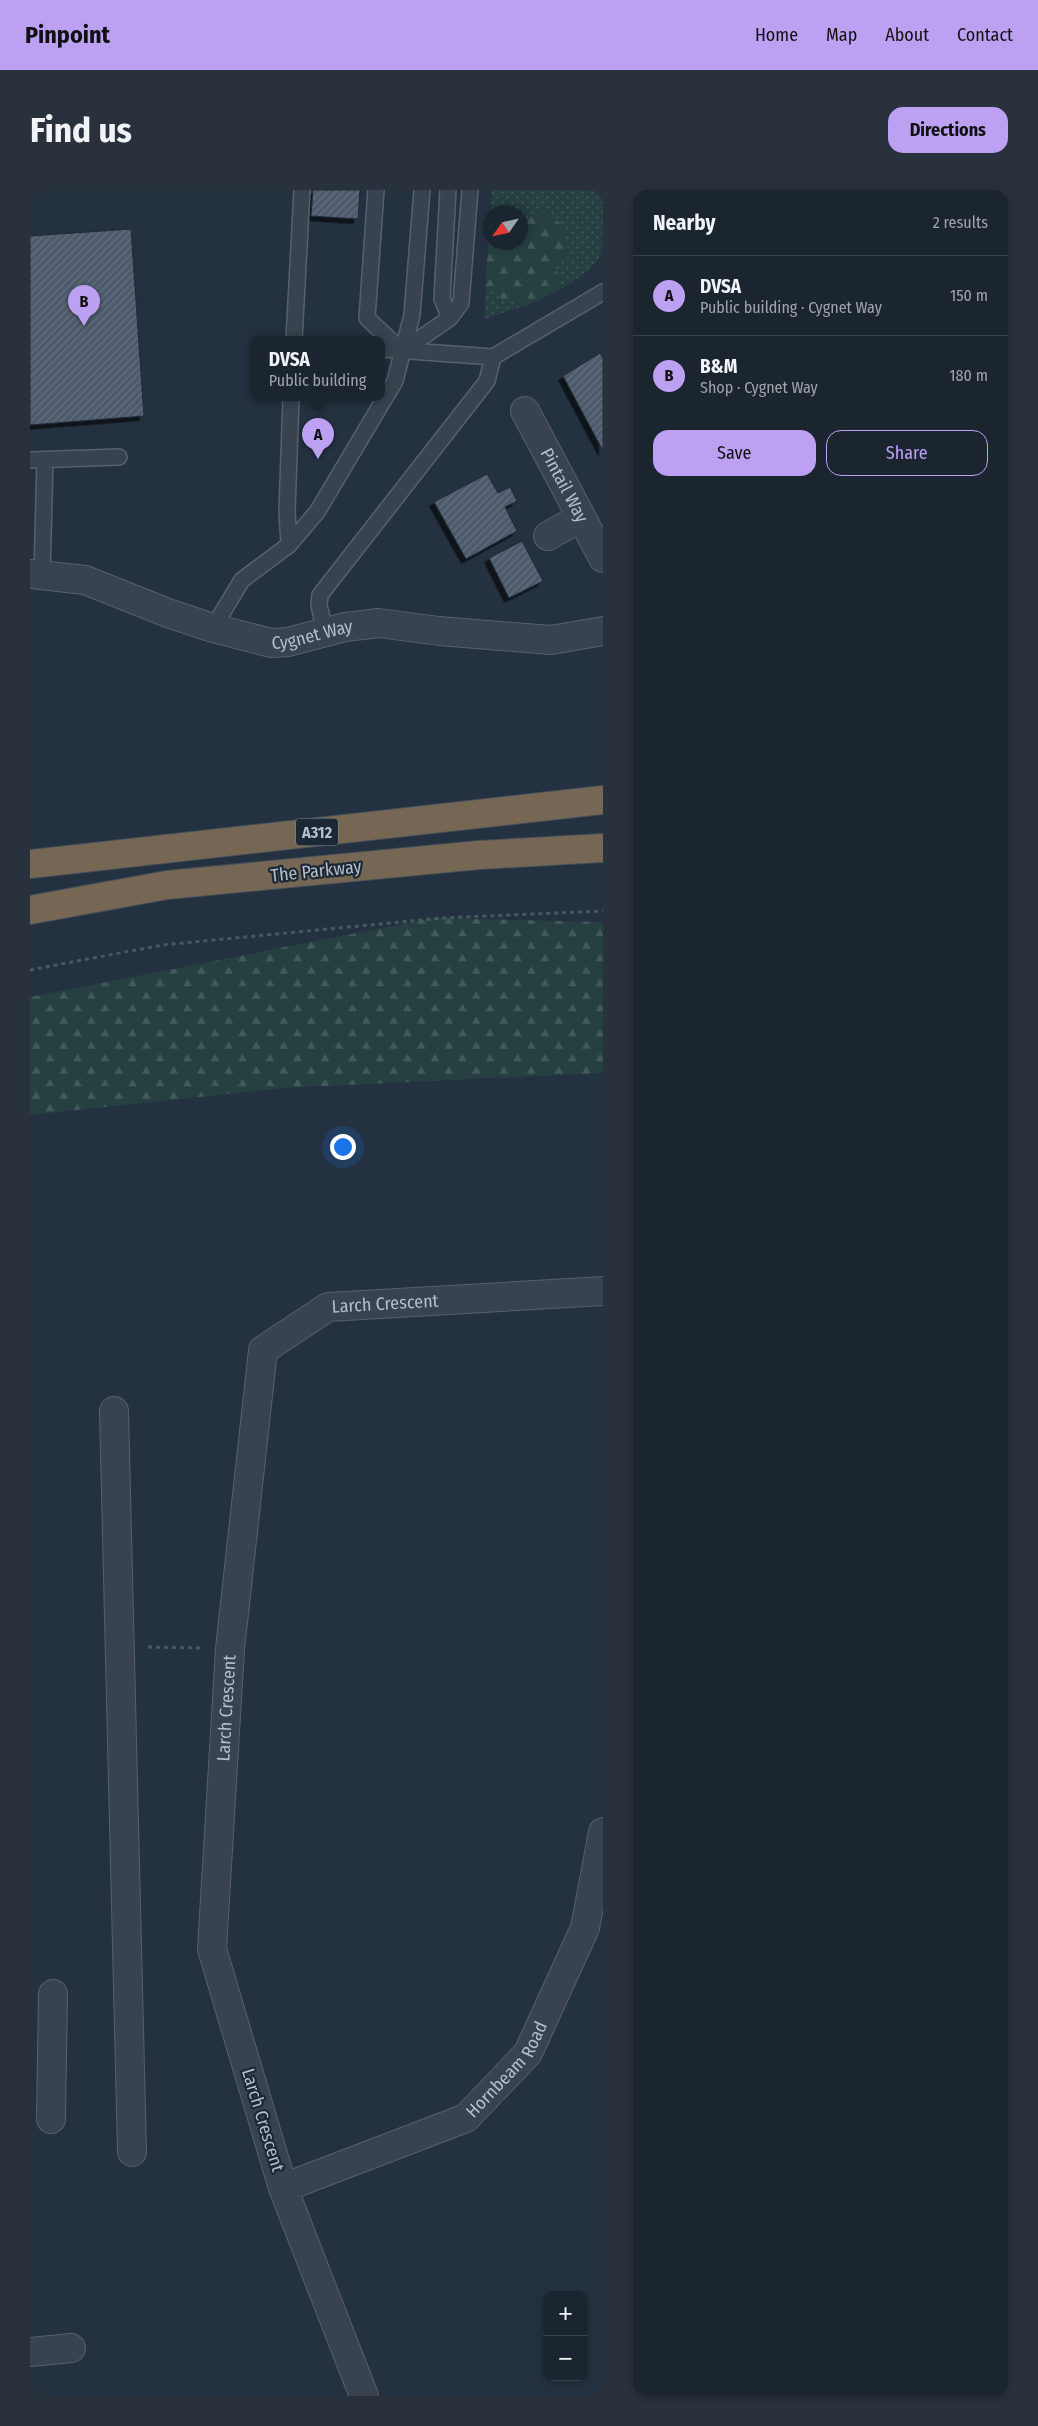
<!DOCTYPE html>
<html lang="en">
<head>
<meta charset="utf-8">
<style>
  body { margin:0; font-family:"Fira Sans Condensed",sans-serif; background:#28313c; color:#f1f3f6 }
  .controls { position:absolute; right:15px; bottom:15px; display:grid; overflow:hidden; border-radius:10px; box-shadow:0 2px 8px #0003 }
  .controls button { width:45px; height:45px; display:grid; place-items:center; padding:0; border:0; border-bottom:1px solid #39424c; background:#1b2530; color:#f1f3f6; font:25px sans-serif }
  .compass { position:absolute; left:453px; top:15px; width:45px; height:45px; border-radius:50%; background:#1b2530; box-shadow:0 2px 8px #0003; rotate:236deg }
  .you { position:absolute; left:312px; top:956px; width:18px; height:18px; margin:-12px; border:4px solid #fff; border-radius:50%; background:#1a73e8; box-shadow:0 0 0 8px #1a73e833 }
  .badge { display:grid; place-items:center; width:32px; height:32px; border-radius:50%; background:#bca0f2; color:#111; font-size:16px; font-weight:700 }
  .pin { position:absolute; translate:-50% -41px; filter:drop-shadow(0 1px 2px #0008) }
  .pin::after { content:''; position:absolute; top:26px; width:18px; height:15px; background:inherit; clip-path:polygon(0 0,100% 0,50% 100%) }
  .popup { position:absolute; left:220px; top:146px; width:135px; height:65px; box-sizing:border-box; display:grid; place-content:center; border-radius:10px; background:#1b2530; filter:drop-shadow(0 1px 4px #0005); font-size:16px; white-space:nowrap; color:#a0a5ab }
  .popup b { font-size:19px; color:#f1f3f6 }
  .popup::after { content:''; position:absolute; left:50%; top:100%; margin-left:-10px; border:10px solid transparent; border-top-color:#1b2530 }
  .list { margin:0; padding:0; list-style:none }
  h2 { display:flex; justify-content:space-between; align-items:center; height:65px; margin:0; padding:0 20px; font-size:21px }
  h2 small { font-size:16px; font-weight:400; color:#a0a5ab }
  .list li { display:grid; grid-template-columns:32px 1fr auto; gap:15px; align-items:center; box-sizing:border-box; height:80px; padding:0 20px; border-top:1px solid #39424c }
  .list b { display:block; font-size:19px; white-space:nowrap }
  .list p { margin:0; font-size:16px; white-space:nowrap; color:#a0a5ab }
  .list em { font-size:16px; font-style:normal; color:#a0a5ab }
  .actions { display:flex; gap:10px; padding:15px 20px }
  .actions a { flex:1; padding:11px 0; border:1px solid #bca0f2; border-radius:15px; text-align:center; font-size:18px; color:#bca0f2 }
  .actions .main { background:#bca0f2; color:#111 }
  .map { position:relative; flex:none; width:573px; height:2206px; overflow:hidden; border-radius:15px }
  header { display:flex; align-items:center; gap:30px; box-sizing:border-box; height:70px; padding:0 25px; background:#bca0f2; color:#111 }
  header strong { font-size:24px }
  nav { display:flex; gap:28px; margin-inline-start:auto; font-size:18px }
  .intro { display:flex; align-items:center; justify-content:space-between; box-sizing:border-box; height:120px; padding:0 30px }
  h1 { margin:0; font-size:35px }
  .button { padding:12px 22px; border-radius:15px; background:#bca0f2; color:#111; font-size:18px; font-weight:700 }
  main { display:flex; gap:30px; padding:0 30px }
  aside { flex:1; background:#1b2530; border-radius:15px; box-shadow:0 2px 8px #0003 }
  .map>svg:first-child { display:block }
  .grass { fill:url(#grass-dots) }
  .forest { fill:url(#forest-firs) }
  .building { fill:url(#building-hatch); stroke:#1f2a37; filter:url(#shadow) }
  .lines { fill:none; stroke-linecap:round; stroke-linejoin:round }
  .lane-casing { stroke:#56616d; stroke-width:18 }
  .street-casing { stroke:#56616d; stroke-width:30 }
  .highway-casing { stroke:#434e5a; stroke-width:30 }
  .path { stroke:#445c5e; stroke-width:3; stroke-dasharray:4 4; stroke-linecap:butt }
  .lane { stroke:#38434f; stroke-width:15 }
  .street { stroke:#38434f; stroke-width:28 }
  .highway { stroke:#766755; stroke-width:28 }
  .labels { text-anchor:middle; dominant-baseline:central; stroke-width:4.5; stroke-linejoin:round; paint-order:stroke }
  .shield { fill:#1d2835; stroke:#87919d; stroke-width:1 }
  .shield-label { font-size:16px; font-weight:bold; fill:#b5beca }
  .street-label { font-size:18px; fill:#b5beca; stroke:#1d2835 }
</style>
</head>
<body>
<header>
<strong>Pinpoint</strong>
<nav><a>Home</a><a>Map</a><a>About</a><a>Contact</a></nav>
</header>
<div class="intro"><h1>Find us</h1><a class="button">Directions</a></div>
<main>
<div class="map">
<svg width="573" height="2206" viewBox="0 0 573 2206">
  <defs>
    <pattern id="grass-dots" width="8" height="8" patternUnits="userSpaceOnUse" patternTransform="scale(1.25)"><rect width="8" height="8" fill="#263f41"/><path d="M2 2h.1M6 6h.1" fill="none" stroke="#43595b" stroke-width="1.8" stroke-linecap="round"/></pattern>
    <pattern id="forest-firs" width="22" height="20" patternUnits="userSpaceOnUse" patternTransform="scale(1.25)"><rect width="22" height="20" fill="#263f41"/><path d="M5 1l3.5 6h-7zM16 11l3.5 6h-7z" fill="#43595b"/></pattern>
    <pattern id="building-hatch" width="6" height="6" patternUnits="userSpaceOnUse" patternTransform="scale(1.25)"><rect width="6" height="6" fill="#4d5a6b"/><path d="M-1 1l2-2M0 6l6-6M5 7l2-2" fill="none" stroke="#64707f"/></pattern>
    <filter id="shadow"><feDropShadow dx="-4.5" dy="4.5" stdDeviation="0" flood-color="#0009"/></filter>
  </defs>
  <rect width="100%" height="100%" fill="#243140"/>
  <path class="grass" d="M462 0H573C573 14 573 51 572 62 559 95 487 119 454 129L460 25V52H490V22H461Z"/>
  <path class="forest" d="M514 21 534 36 539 67 524 76 531 89 527 101 495 116 472 109 455 96 460 36V52H490L491 26 495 29Z
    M403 728 573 732V883L254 898 0 925V807Z"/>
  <path class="building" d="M283 0H330L328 29 281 26Z
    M101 39 114 226 0 235V46Z
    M570 163 573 168V261L533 186Z
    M457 284 468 303 480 297 487 311 475 317 487 341 436 369 404 312Z
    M492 351 513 391 479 408 459 368Z"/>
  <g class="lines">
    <defs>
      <path id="lane" d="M346 0 337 128 372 161
        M420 128 431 113 440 0
        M264 150 272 0
        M352 159 463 167 573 102
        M372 161 420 128 412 109 418 0
        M0 270 89 267
        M259 355 257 322 261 208
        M12 385 15 270
        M183 438 212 390 259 355 287 322 365 191 382 125 392 0
        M295 442 289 415 290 405 457 191 463 167"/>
      <g id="street">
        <path id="s1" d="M495 221 573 368"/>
        <path d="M518 346 550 328"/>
        <path id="s2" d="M0 384 55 390 138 423 183 438 241 453 258 452 315 437 349 433 409 441 521 450 573 441"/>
        <path d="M84 1221 102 1962"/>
        <path d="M21 1929 23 1804"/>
        <path id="s3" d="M253 1998 436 1928 498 1863 555 1738 573 1642"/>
        <path d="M0 2162 41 2158"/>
        <path id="s4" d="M334 2206 253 1998 182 1759 200 1459 233 1160 298 1117 573 1101"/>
      </g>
      <path id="highway" d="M0 674 573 610
        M0 720 137 695 449 665 573 658"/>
    </defs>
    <use href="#lane" class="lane-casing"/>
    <use href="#street" class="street-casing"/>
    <use href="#highway" class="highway-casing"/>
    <path class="path" d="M0 780 132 755 412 728 573 721
      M118 1457 171 1458"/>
    <use href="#lane" class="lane"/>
    <use href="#street" class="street"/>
    <use href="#highway" class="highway"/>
  </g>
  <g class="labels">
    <rect class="shield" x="266" y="628.5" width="42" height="27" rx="4"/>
    <g class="shield-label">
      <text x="287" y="642">A312</text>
    </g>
    <g class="street-label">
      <text stroke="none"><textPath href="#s1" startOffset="84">Pintail Way</textPath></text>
      <text stroke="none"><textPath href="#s2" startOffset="294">Cygnet Way</textPath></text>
      <text transform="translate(286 681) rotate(-6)">The Parkway</text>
      <text stroke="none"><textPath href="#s4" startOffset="1209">Larch Crescent</textPath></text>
      <text stroke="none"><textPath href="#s4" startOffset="714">Larch Crescent</textPath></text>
      <text stroke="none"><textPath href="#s3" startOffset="260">Hornbeam Road</textPath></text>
      <text transform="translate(233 1930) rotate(73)">Larch Crescent</text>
    </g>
  </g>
</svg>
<div class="controls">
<button>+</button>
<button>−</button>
</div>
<svg class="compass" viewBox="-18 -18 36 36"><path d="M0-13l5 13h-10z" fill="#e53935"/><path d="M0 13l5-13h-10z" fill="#a0a5ab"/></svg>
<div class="you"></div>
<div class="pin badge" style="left:288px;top:269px">A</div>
<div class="popup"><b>DVSA</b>Public building</div>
<div class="pin badge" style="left:54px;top:136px">B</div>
</div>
<aside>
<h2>Nearby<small>2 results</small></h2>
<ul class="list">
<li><span class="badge">A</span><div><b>DVSA</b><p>Public building · Cygnet Way</p></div><em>150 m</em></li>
<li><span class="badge">B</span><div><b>B&amp;M</b><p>Shop · Cygnet Way</p></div><em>180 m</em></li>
</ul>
<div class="actions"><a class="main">Save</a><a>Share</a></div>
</aside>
</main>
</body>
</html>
